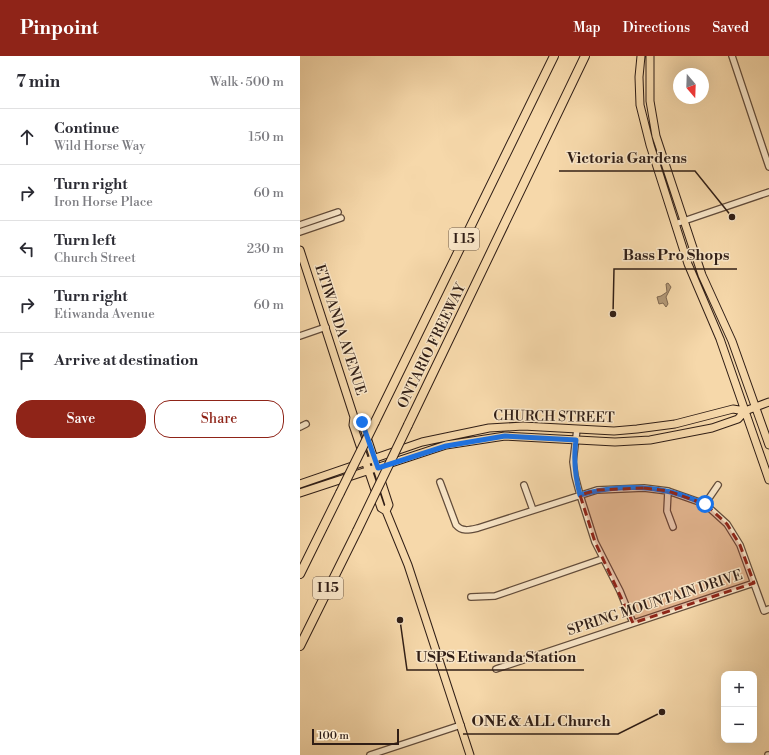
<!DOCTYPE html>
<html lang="en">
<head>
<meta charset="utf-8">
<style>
  body { margin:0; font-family:"Libre Bodoni",serif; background:#f2f2f3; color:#2b2b33 }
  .controls { position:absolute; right:12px; bottom:12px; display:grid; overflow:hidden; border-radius:8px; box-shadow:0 4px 16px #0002 }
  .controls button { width:36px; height:36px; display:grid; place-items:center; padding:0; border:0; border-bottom:1px solid #e1e1e2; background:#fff; color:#2b2b33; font:20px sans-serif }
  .compass { position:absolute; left:373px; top:12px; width:36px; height:36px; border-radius:50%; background:#fff; box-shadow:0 4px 16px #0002; rotate:161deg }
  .scale { position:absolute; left:12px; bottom:10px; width:87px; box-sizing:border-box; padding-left:4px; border:2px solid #301e16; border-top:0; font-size:11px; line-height:14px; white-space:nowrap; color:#301e16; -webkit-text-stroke:3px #f9e6c8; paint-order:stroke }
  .stop { position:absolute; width:12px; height:12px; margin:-9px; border:3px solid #1a73e8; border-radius:50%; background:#fff }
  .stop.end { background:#1a73e8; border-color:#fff; box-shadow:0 1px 4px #0008 }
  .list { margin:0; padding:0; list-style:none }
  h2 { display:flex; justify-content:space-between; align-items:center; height:52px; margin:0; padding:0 16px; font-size:17px }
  h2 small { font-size:13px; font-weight:400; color:#7c7c81 }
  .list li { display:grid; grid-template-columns:26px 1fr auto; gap:12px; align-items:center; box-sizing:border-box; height:56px; padding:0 16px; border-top:1px solid #e1e1e2 }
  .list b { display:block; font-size:15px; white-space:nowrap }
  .list p { margin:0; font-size:13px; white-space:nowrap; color:#7c7c81 }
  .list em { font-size:13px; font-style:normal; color:#7c7c81 }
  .actions { display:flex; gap:8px; padding:12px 16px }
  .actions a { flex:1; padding:9px 0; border:1px solid #8f2418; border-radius:16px; text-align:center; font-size:14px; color:#8f2418 }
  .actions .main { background:#8f2418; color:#fff }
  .icon { flex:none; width:22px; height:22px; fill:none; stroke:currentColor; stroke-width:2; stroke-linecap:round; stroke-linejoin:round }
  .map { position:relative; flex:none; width:469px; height:699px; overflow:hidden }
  header { display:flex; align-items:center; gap:24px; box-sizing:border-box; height:56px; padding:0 20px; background:#8f2418; color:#fff }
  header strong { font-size:19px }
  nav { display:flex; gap:22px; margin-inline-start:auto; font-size:14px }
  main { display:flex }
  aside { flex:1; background:#fff }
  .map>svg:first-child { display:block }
  .water { fill:#b39978; stroke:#7f6851 }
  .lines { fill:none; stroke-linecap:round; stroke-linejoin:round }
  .minor-casing { stroke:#624c3b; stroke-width:8 }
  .major-casing { stroke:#301e16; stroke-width:9 }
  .highway-casing { stroke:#301e16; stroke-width:10 }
  .minor { stroke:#f9e6c8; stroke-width:5.5 }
  .major { stroke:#f6d8aa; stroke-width:7 }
  .highway { stroke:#f6d8aa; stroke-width:8 }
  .highway-bridge-casing { stroke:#301e16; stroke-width:10; stroke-linecap:butt }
  .highway-bridge { stroke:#f6d8aa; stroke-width:8 }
  .route { stroke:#1a73e8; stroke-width:5 }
  .marked { fill:#8f2418; fill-opacity:0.2; stroke:#8f2418; stroke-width:3; stroke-dasharray:8 5; stroke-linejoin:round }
  .labels { text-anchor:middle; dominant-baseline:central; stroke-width:3; stroke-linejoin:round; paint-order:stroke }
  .shield { fill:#f9e6c8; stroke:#6c5a4b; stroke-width:1 }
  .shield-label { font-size:13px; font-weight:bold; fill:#301e16 }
  .street-label { font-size:14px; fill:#301e16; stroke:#f9e6c8 }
  .leader { fill:none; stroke:#301e16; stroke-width:1.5 }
  .callout-dot { fill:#301e16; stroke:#f9e6c8; stroke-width:1.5 }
  .callout-label { font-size:15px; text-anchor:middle; font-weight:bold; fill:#301e16; stroke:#f9e6c8; stroke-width:3; stroke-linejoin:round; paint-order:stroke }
</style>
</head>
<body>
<header>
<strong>Pinpoint</strong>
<nav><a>Map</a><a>Directions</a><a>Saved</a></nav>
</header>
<main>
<aside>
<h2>7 min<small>Walk · 500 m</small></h2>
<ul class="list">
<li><svg class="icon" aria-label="ahead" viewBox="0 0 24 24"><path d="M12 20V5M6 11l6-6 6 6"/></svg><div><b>Continue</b><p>Wild Horse Way</p></div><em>150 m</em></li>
<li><svg class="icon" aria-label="right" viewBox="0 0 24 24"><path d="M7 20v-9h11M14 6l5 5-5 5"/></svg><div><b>Turn right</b><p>Iron Horse Place</p></div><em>60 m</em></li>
<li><svg class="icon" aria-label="left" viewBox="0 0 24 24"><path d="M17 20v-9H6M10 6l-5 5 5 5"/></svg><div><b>Turn left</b><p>Church Street</p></div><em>230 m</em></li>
<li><svg class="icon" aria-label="right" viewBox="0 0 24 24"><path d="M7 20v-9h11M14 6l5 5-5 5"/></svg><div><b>Turn right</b><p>Etiwanda Avenue</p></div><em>60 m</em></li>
<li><svg class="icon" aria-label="arrive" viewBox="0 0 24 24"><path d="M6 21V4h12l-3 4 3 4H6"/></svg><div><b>Arrive at destination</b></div></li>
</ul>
<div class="actions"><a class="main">Save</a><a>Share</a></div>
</aside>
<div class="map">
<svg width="469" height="699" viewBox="0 0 469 699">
  <rect width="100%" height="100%" fill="#f6d8aa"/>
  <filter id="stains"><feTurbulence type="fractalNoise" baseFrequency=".005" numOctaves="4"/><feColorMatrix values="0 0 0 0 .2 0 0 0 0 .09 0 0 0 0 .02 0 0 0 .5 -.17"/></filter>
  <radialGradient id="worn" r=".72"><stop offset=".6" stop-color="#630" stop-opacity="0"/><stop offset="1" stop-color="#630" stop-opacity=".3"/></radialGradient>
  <path class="water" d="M368 227 371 231 366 241 368 248 366 251 363 247 359 248 357 241 361 240 367 236 366 228Z"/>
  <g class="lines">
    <defs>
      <path id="minor" d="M432 0 469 111
        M375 168 469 136
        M0 169 38 156
        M0 176 41 162
        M0 280 26 271
        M0 371 6 368
        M277 373 273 406 275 420 280 439 295 486 320 535 333 567
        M140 426 156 469C162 476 169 474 178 472L297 434 344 432 368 435 405 448 427 468 440 489 464 555 469 553
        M224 429 233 454
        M368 435 367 455 373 471
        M405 448 418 429
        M171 541 195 540 302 503
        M196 613 454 527
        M70 699 161 669
        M468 699H469"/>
      <path id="major" d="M341 0 339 21 340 49 350 89 388 208 420 283 469 424
        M350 0V45L356 80 402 219 432 285 469 389
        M0 194 54 361 53 369 81 452 86 455 108 509 170 699
        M54 361 62 366 89 449 86 455
        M0 428 122 386 189 372 223 370 314 375 337 373 375 368 433 353 445 355
        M0 437 146 389 205 380 315 386 350 384 412 372 438 363 445 355 469 346"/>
      <path id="highway" d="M75 366 254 0
        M108 369 285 0
        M0 518 40 437
        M0 590 57 475"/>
    </defs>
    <use href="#minor" class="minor-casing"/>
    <use href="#major" class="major-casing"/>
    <use href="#highway" class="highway-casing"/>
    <use href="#minor" class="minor"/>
    <use href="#major" class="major"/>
    <use href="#highway" class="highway"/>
    <defs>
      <path id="highway-bridge" d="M40 437 75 366
        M57 475 108 369"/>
    </defs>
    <use href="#highway-bridge" class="highway-bridge-casing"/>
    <use href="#highway-bridge" class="highway-bridge"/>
  </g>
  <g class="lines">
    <path class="route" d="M62 366 78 412 146 390 205 380 276 384C273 404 275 420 280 439 307 431 339 429 366 435 379 437 392 443 405 448"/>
  </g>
  <path class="marked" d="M344 432 368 435 405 448 427 468 440 489 454 527 333 567 295 486 280 439 297 434Z"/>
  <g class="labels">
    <g class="shield">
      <rect x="149" y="172" width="30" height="22" rx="3"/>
      <rect x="13" y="521" width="30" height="22" rx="3"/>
    </g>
    <g class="shield-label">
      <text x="164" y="183">I 15</text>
      <text x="28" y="532">I 15</text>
    </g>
    <g class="street-label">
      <text transform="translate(40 274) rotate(72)">ETIWANDA AVENUE</text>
      <text transform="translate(132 290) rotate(-64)">ONTARIO FREEWAY</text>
      <text transform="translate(254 361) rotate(1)">CHURCH STREET</text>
      <text transform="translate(355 547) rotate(-18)">SPRING MOUNTAIN DRIVE</text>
    </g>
  </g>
  <path class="leader" d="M432 161L395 115H259M313 258L314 213H437M100 564L107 614H284M362 656L318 678H163"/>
  <g class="callout-dot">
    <circle cx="432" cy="161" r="4"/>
    <circle cx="313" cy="258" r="4"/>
    <circle cx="100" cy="564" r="4"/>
    <circle cx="362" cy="656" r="4"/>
  </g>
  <g class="callout-label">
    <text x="327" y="107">Victoria Gardens</text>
    <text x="376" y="204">Bass Pro Shops</text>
    <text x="196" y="606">USPS Etiwanda Station</text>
    <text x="241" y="670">ONE &amp; ALL Church</text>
  </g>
  <rect width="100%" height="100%" filter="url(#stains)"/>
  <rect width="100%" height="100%" fill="url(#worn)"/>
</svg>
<div class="controls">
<button>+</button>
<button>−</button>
</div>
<svg class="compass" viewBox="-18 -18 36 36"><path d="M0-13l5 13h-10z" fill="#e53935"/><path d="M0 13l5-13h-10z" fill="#7c7c81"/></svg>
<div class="scale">100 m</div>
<div class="stop" style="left:405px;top:448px"></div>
<div class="stop end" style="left:62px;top:366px"></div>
</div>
</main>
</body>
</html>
